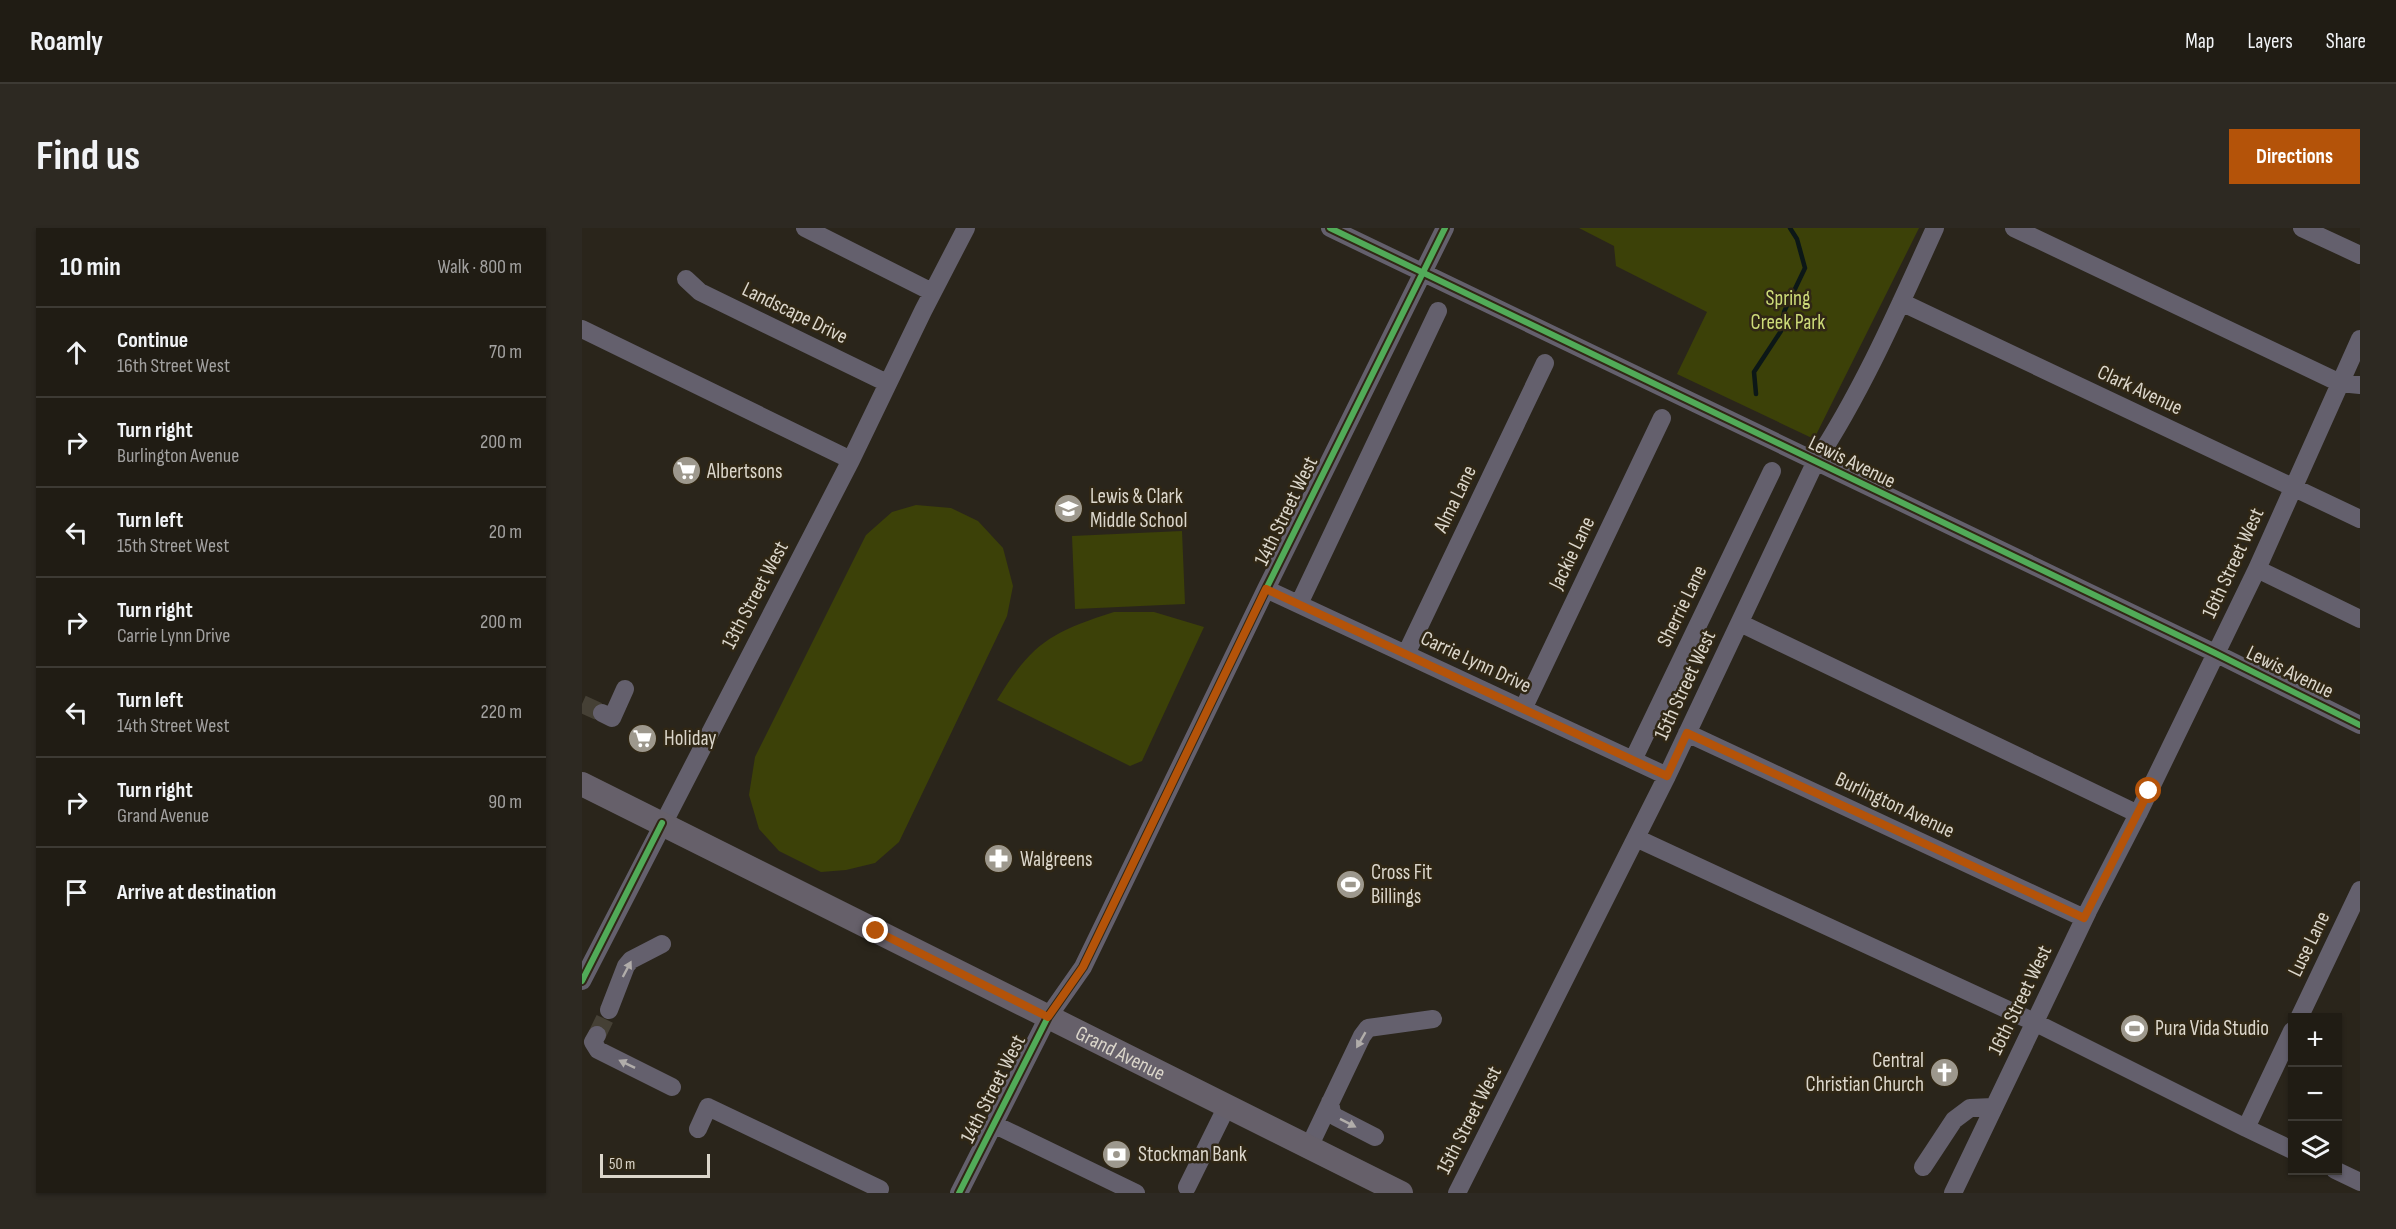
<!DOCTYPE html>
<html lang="en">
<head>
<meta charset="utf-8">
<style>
  body { margin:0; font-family:"Sofia Sans Condensed",sans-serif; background:#2d2922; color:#f1f3f6 }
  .controls { position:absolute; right:18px; bottom:18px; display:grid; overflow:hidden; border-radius:0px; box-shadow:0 2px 4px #0004 }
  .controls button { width:54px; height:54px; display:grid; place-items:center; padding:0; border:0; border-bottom:2px solid #3d3a34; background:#201c14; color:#f1f3f6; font:30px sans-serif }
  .scale { position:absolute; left:18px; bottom:15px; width:110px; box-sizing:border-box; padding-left:6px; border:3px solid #dbd6cb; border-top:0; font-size:16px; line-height:21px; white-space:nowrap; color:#dbd6cb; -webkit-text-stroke:4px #302715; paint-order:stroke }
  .stop { position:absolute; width:18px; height:18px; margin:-14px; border:4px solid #b45309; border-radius:50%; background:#fff }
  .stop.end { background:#b45309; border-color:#fff; box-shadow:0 2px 6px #0008 }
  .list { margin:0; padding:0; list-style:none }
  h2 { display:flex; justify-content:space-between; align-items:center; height:78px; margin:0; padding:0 24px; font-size:26px }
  h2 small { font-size:20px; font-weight:400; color:#a2a1a0 }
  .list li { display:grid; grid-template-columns:39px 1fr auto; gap:18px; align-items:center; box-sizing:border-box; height:90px; padding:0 24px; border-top:2px solid #3d3a34 }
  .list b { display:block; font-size:22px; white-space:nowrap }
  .list p { margin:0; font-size:20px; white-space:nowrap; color:#a2a1a0 }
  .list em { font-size:20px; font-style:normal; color:#a2a1a0 }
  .icon { flex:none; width:33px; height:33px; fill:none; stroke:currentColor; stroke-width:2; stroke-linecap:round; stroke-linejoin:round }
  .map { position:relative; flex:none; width:1778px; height:965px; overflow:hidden; border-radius:0px }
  header { display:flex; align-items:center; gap:36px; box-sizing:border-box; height:84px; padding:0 30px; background:#201c14; border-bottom:2px solid #3d3a34 }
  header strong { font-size:28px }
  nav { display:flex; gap:33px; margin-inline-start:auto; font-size:21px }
  .intro { display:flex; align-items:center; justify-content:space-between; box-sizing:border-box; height:144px; padding:0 36px }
  h1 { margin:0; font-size:42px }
  .button { padding:15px 27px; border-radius:0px; background:#b45309; color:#fff; font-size:21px; font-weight:700 }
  main { display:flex; gap:36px; padding:0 36px }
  aside { flex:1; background:#201c14; border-radius:0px; box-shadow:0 2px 4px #0004 }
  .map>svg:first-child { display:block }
  .park { fill:#3c4108 }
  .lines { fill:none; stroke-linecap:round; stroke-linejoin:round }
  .stream { stroke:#0c1717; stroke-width:4.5 }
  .minor-tunnel { stroke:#454035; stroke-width:18; stroke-dasharray:18 9; stroke-linecap:butt }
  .minor { stroke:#64606d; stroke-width:18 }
  .major { stroke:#66606a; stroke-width:24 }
  .cycleway-casing { stroke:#302715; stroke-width:10 }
  .cycleway { stroke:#51ab58; stroke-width:6 }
  .oneway { fill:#b1adaa }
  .route { stroke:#b45309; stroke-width:8 }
  .labels { text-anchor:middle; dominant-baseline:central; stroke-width:5; stroke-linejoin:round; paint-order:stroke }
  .park-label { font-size:21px; fill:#cddb79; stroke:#302715 }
  .street-label { font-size:21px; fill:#dbd6cb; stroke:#302715 }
  .poi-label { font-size:21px; fill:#dbd6cb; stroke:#302715; text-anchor:start }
</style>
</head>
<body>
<header>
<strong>Roamly</strong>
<nav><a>Map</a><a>Layers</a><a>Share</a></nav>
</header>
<div class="intro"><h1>Find us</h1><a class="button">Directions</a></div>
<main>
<aside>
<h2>10 min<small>Walk · 800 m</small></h2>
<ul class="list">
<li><svg class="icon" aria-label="ahead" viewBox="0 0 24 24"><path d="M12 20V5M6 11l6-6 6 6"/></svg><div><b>Continue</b><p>16th Street West</p></div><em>70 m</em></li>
<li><svg class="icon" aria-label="right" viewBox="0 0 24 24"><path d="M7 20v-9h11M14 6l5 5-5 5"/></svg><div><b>Turn right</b><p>Burlington Avenue</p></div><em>200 m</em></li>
<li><svg class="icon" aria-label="left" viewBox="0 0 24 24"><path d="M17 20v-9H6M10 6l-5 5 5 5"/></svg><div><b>Turn left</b><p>15th Street West</p></div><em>20 m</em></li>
<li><svg class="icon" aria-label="right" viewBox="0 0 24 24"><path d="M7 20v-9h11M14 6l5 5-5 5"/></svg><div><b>Turn right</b><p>Carrie Lynn Drive</p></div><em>200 m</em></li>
<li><svg class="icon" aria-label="left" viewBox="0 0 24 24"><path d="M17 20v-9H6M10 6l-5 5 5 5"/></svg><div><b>Turn left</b><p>14th Street West</p></div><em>220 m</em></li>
<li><svg class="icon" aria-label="right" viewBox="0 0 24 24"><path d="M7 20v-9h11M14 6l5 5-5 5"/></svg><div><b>Turn right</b><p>Grand Avenue</p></div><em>90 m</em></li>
<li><svg class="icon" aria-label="arrive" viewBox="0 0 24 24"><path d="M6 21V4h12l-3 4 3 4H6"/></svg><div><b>Arrive at destination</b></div></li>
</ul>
</aside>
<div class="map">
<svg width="1778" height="965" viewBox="0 0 1778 965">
  <rect width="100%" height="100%" fill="#2a251b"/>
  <path class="park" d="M997 0H1337L1232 211 1095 146 1125 84 1034 38 1032 18Z
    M334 277 369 280 396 293 421 320 431 358 425 388 317 614 293 635 264 642 239 644 197 623 177 601 167 567 173 529 284 307 310 284Z
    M600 303 603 376 493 381 490 308Z
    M532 384H572L622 399 560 533 548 538 415 472C450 415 469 404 532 384Z"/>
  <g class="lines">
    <path class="stream" d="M1174 166 1172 144 1199 103 1202 84 1223 40 1215 11 1208 0"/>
    <path class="minor-tunnel" d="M0 476 20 485
      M15 807 27 782"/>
    <path class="minor" d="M223 0 350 64
      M748 0 1633 425 1778 497
      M1432 0 1758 155 1778 157
      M1720 0 1778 27
      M104 51 118 64 305 155
      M1319 74 1778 291
      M0 101 269 232
      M1675 341 1778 391
      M684 361 1085 548
      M717 376 856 83
      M1158 395 1556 586
      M824 426 963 135
      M941 481 1080 190
      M20 485 30 490 43 461
      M1105 505 1502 690
      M1051 532 1190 243
      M1054 610 1452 794 1664 900
      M0 753 269 232 341 83 384 0
      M27 782 44 738 49 732 80 716
      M1717 790 1778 662
      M1710 803 1664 900 1710 922
      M15 807 11 814 16 822 90 859
      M748 874 750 885 754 889 793 909
      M411 896 554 965
      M116 901 126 879 298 961
      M727 919 780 808 786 800 851 791
      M1341 939 1372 892 1388 880 1411 879
      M1753 942 1778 954
      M605 959 645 878
      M377 965 466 789 501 739 684 361 863 0
      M875 965 1085 548 1233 235C1281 162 1317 79 1353 0
      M1371 965 1506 683 1556 586 1675 341 1778 111"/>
    <path class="major" id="s1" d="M0 556 819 965"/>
    <defs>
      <path id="cycleway" d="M748 0 1633 425 1778 497
        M0 753 80 595
        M377 965 466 789 501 739 684 361 863 0"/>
    </defs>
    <use href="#cycleway" class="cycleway-casing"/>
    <use href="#cycleway" class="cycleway"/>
  </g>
  <defs><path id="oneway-solid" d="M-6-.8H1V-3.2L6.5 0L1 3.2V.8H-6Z" transform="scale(1.5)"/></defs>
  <g class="oneway">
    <use href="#oneway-solid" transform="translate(45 741) rotate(-62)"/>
    <use href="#oneway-solid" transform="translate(779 812) rotate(120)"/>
    <use href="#oneway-solid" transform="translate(45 836) rotate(-154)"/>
    <use href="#oneway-solid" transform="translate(766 895) rotate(27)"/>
  </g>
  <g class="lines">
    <path class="route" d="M294 703 466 789 501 739 684 361 1085 548 1105 505 1502 690 1567 563"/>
  </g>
  <defs>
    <symbol id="supermarket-disc" viewBox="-11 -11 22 22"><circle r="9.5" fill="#9d988d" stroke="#302715"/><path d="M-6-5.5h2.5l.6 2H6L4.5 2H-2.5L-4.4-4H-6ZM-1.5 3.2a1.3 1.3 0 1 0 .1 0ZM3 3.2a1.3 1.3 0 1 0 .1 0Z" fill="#fff"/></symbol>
    <symbol id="school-disc" viewBox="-11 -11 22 22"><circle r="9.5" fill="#9d988d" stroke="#302715"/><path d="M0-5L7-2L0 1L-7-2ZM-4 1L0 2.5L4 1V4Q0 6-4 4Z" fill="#fff"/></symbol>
    <symbol id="pharmacy-disc" viewBox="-11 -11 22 22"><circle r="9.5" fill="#9d988d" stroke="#302715"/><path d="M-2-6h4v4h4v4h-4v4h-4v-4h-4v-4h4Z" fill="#fff"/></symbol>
    <symbol id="stadium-disc" viewBox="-11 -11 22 22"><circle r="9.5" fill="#9d988d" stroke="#302715"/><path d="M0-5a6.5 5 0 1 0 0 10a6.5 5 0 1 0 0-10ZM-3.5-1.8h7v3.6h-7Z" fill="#fff"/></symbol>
    <symbol id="church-disc" viewBox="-11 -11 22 22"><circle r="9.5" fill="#9d988d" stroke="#302715"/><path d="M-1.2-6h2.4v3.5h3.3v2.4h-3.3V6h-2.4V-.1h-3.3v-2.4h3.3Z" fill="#fff"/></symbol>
    <symbol id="bank-disc" viewBox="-11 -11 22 22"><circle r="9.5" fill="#9d988d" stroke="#302715"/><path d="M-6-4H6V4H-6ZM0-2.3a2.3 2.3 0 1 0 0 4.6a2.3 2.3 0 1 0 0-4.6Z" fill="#fff"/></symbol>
  </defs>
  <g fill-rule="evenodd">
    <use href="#supermarket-disc" x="88" y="226" width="33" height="33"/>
    <use href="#school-disc" x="470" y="264" width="33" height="33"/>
    <use href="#supermarket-disc" x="44" y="494" width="33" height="33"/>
    <use href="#pharmacy-disc" x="400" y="614" width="33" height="33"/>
    <use href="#stadium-disc" x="752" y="640" width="33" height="33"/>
    <use href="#stadium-disc" x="1536" y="784" width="33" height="33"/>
    <use href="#church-disc" x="1346" y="828" width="33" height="33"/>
    <use href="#bank-disc" x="518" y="910" width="33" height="33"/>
  </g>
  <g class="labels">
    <g class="park-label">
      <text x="1206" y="70">Spring<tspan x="1206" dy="24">Creek Park</tspan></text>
    </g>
    <g class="street-label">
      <text transform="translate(213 85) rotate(26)">Landscape Drive</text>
      <text transform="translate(1558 162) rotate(25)">Clark Avenue</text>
      <text transform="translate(1270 234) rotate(26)">Lewis Avenue</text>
      <text transform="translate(873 271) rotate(-64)">Alma Lane</text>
      <text transform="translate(704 283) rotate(-64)">14th Street West</text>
      <text transform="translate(990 325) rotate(-64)">Jackie Lane</text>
      <text transform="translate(1651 335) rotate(-65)">16th Street West</text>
      <text transform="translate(173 367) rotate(-62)">13th Street West</text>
      <text transform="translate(1100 378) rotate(-64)">Sherrie Lane</text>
      <text transform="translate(894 434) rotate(25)">Carrie Lynn Drive</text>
      <text transform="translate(1708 444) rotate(26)">Lewis Avenue</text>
      <text transform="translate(1103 457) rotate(-65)">15th Street West</text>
      <text transform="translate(1313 577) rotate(25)">Burlington Avenue</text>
      <text transform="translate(1727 716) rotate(-64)">Luse Lane</text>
      <text transform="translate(1438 772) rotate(-64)">16th Street West</text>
      <text stroke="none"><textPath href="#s1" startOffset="602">Grand Avenue</textPath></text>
      <text transform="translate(411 861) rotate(-63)">14th Street West</text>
      <text transform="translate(887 892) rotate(-63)">15th Street West</text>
    </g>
    <g class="poi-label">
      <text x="125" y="243">Albertsons</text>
      <text x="508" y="268">Lewis &amp; Clark<tspan x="508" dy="24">Middle School</tspan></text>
      <text x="82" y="510">Holiday</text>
      <text x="438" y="631">Walgreens</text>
      <text x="789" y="644">Cross Fit<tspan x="789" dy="24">Billings</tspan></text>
      <text x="1573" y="800">Pura Vida Studio</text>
      <text x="1342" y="832" text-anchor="end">Central<tspan x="1342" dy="24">Christian Church</tspan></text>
      <text x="556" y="926">Stockman Bank</text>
    </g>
  </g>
</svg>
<div class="controls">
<button>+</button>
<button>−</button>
<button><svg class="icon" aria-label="layers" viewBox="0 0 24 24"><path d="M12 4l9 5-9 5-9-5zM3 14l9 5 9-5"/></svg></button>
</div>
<div class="scale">50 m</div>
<div class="stop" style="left:1567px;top:563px"></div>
<div class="stop end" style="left:294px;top:703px"></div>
</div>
</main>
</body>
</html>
